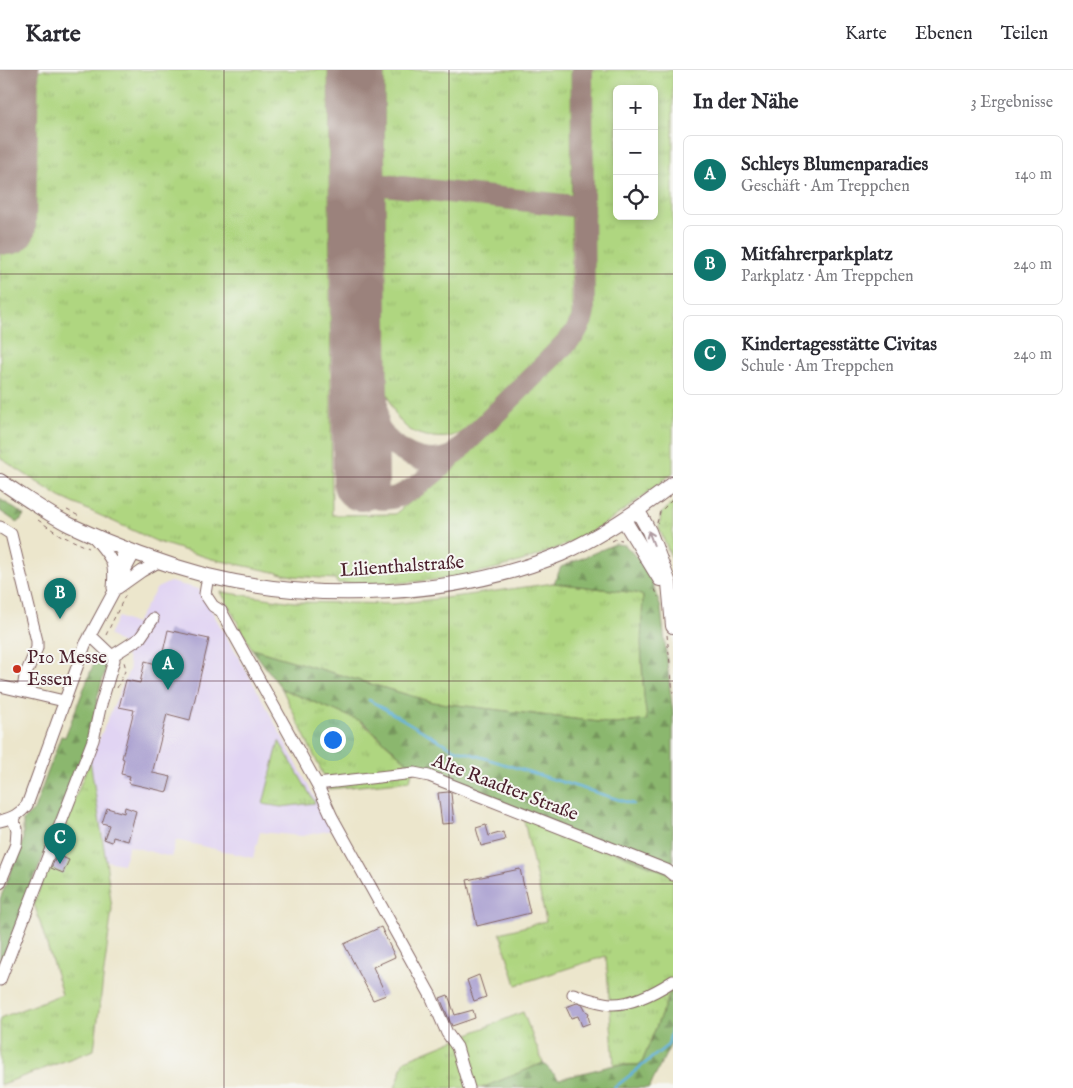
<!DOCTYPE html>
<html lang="de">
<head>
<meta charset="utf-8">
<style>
  body { margin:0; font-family:"IM FELL English",serif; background:#f2f2f3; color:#2b2b33 }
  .controls { position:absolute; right:15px; top:15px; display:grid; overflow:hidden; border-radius:8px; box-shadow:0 2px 8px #0003 }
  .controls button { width:45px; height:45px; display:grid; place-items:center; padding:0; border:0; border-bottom:1px solid #e1e1e2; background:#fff; color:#2b2b33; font:25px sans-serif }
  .you { position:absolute; left:332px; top:669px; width:18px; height:18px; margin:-12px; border:4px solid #fff; border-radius:50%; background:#1a73e8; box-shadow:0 0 0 8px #1a73e833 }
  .badge { display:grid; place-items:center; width:32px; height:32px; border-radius:50%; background:#0f766e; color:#fff; font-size:16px; font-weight:700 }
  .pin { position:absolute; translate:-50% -41px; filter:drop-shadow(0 1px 2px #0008) }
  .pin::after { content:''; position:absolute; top:26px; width:18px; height:15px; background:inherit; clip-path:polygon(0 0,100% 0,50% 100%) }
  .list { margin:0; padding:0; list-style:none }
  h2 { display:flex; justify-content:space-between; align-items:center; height:65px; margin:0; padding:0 20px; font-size:21px }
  h2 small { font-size:16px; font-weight:400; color:#7c7c81 }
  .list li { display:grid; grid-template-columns:32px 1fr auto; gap:15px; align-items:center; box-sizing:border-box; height:80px; margin:0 10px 10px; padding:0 10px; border:1px solid #e1e1e2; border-radius:8px }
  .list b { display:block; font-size:19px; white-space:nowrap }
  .list p { margin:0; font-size:16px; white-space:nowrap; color:#7c7c81 }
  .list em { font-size:16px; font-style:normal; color:#7c7c81 }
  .icon { flex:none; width:28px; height:28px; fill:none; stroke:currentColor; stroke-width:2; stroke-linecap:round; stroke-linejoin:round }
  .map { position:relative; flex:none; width:673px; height:1018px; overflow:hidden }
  header { display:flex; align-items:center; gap:30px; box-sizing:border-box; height:70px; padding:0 25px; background:#fff; border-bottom:1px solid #e1e1e2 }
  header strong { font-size:24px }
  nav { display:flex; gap:28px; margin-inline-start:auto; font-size:18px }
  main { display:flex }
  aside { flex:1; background:#fff }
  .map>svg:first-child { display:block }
  .built { fill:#e1d4f3 }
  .grass { fill:url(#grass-tufts); stroke:#7c7a56; fill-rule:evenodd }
  .forest { fill:url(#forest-firs); stroke:#6a6b4c }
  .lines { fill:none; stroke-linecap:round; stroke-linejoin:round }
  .stream { stroke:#63b2dd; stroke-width:2.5 }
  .taxiway { stroke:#9b827c; stroke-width:22 }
  .runway { stroke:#9b827c; stroke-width:56 }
  .building { fill:#a99fd0 }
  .minor-casing { stroke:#836563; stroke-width:13 }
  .major-casing { stroke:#836563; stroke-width:16 }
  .path { stroke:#836563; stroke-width:1; stroke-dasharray:4 4; stroke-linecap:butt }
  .minor { stroke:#fff; stroke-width:11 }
  .major { stroke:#fff; stroke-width:14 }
  .oneway { stroke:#ae9aa0 }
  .grid { fill:none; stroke:#4a1f2b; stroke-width:1; stroke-opacity:0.55 }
  .poi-dot { fill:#c8321e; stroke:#f6f6f2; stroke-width:2 }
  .labels { text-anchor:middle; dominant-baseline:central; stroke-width:4; stroke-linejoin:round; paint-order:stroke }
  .street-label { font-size:19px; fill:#4a1f2b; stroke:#f6f6f2 }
  .poi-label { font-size:19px; fill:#4a1f2b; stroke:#f6f6f2; text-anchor:start }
</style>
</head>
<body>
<header>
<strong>Karte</strong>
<nav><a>Karte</a><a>Ebenen</a><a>Teilen</a></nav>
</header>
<main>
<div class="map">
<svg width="673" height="1018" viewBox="0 0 673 1018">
  <defs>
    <pattern id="grass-tufts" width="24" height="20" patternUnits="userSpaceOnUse" patternTransform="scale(1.25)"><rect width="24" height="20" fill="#afd680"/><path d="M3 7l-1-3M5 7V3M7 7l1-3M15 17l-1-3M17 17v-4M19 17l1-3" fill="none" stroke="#98b76f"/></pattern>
    <pattern id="forest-firs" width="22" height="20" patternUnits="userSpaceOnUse" patternTransform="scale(1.25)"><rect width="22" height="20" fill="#8bb76e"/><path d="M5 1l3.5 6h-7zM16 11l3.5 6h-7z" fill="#74945b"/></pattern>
  </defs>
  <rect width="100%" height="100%" fill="#f6f6f2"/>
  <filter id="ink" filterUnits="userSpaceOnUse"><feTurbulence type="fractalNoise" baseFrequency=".02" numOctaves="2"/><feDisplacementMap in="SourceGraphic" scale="10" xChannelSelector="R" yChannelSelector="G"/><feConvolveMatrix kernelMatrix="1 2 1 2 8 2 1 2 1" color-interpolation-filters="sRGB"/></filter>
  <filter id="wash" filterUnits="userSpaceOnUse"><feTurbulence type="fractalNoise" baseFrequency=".0096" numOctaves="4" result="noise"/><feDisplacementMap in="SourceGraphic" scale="20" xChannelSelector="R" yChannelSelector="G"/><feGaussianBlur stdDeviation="1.12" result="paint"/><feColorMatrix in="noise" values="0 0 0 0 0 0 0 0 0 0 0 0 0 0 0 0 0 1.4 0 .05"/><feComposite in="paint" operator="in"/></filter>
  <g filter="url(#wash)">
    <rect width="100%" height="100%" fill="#ece6cc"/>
    <path class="built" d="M170 512 199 519 255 616 332 760 302 766 260 762 253 788 176 770 171 787 129 776 123 794 106 791 90 690 130 598 123 575 109 565 118 547 135 554 157 518Z"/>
    <path class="grass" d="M0 0H328L332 445 395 444 477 376 582 270 592 249 591 0H673V403C643 426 613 451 579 468 504 505 420 517 337 513L335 509 293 506 212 489 158 472 60 427 0 388ZM617 19H654V146H617Z
      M384 0H571L572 246 567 256 472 355C458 365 450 369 433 367 402 364 393 345 386 317Z
      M673 432V492L659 458 661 444Z
      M554 513 636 523 643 526C641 568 640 609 648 650L616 654 432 632 252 579 221 522 294 532 393 534 453 527Z
      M282 619 359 650 413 697 410 711 330 719Z
      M279 671 315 733 281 737 263 734Z
      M90 690 106 791 112 839 94 980 0 1015V948L62 924 34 833Z
      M523 746 673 805V915L641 995H614L606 886 516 915 500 863 546 851Z
      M523 942 543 993 482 1018H395L405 990Z"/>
    <path class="forest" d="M0 429 24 445 18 453 0 441Z
      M615 474 625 475 640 491 651 509 661 538 673 645V805L416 700 363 652 282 619 252 579 432 632 616 654 647 650 644 628 641 573 643 526 636 523 554 513 561 497Z
      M97 585 108 591 98 625 91 666 0 895V829L23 771V750L34 740 61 666 65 667Z
      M673 915V970L649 1018H482L543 993 559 1009 614 995H641Z"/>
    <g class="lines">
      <path class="stream" d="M369 630 452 678 633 734
        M614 1018 668 975 673 953"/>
      <path class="taxiway" d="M357 112 583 137
        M359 286C363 326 370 367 410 385 424 391 438 392 452 386
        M361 413C365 433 391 431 405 423 433 408 457 381 480 359 511 328 543 296 574 265L582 250 584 241 582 0"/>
      <path class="runway" d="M356 0 361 413
        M8 157 11 0"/>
    </g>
    <g id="blocks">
      <path class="building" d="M168 560 209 569 190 650 167 644 153 700V703L171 707 167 722 128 713 130 706 121 704 124 689 122 688 134 640 119 637 126 610 140 613 145 591 160 595Z
        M448 722 451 723 454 753 442 754 438 723Z
        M125 737 136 741 128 771 113 767 112 772 104 769 109 755 102 753 107 738 124 743Z
        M486 755 489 766 503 762 505 770 481 776 476 758Z
        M57 785 69 790 63 803 51 798Z
        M520 799 530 843 477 856 467 810Z
        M381 857 395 887 373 897 386 925 373 930 344 874Z
        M479 905 486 927 474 931 467 910Z
        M448 925 455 945 473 940 475 948 452 956 440 928Z
        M577 933 583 935 586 941 589 943 588 946 590 953 582 956 578 946 571 948 566 937Z"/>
    </g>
  </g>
  <g filter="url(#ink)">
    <use href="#blocks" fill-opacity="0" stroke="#836563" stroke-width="1"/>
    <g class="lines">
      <defs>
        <path id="minor" d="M0 457 11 464 37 571V578L25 606 23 620
          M93 466C110 487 116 490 113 518
          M115 501 126 478
          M208 506 205 524 213 536 221 541 317 714 332 747 431 926 447 963 457 977 469 1018
          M118 518 142 501 160 491
          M112 586 140 568 153 549
          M0 616 64 631
          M317 714 414 703 429 706 667 800 673 805
          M0 751C12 748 19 745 27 735L85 575 135 482
          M0 813 16 774 17 759 12 748
          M0 910 93 670 100 638 114 590 112 586 90 565
          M573 924C585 928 599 933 611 934 633 935 656 922 673 911"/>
        <path id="major" d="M0 411C23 426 46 443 70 455 114 476 162 494 208 506 317 533 457 527 561 484 602 466 638 441 673 414
          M638 441 649 461 669 513 673 556
          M624 450 660 509"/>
      </defs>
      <use href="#minor" class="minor-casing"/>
      <use href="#major" class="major-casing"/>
      <path class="path" d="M67 440 79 446
        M38 450 60 465 89 478
        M657 453 660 442 673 429
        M612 471 616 469 622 470
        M655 519 658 527
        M106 565 126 524
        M667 565 673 623
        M117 618 126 599 124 592"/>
      <use href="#minor" class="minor"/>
      <use href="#major" class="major"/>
    </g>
    <defs><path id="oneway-shaft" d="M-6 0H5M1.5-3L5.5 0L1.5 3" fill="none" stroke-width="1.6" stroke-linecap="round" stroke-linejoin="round" transform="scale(1.25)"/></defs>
    <use class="oneway" href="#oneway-shaft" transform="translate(651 468) rotate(-111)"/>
  </g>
  <path class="grid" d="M224 0V1018M449 0V1018M0 204H673M0 407H673M0 611H673M0 814H673"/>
  <circle class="poi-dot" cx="17" cy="599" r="5"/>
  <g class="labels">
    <g class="street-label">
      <text transform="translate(402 497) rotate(-4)">Lilienthalstraße</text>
      <text transform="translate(505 718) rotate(21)">Alte Raadter Straße</text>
    </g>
    <g class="poi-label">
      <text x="27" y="588">P10 Messe<tspan x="27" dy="22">Essen</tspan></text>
    </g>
  </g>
</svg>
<div class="controls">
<button>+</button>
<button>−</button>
<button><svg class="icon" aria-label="locate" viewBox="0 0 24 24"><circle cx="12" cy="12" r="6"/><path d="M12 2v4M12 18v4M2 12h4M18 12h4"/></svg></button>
</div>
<div class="you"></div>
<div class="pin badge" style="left:168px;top:620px">A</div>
<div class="pin badge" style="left:60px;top:549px">B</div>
<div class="pin badge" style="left:60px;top:794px">C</div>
</div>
<aside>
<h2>In der Nähe<small>3 Ergebnisse</small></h2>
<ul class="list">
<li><span class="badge">A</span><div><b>Schleys Blumenparadies</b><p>Geschäft · Am Treppchen</p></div><em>140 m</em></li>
<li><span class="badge">B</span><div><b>Mitfahrerparkplatz</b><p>Parkplatz · Am Treppchen</p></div><em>240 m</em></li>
<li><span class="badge">C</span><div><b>Kindertagesstätte Civitas</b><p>Schule · Am Treppchen</p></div><em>240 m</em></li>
</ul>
</aside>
</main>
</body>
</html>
